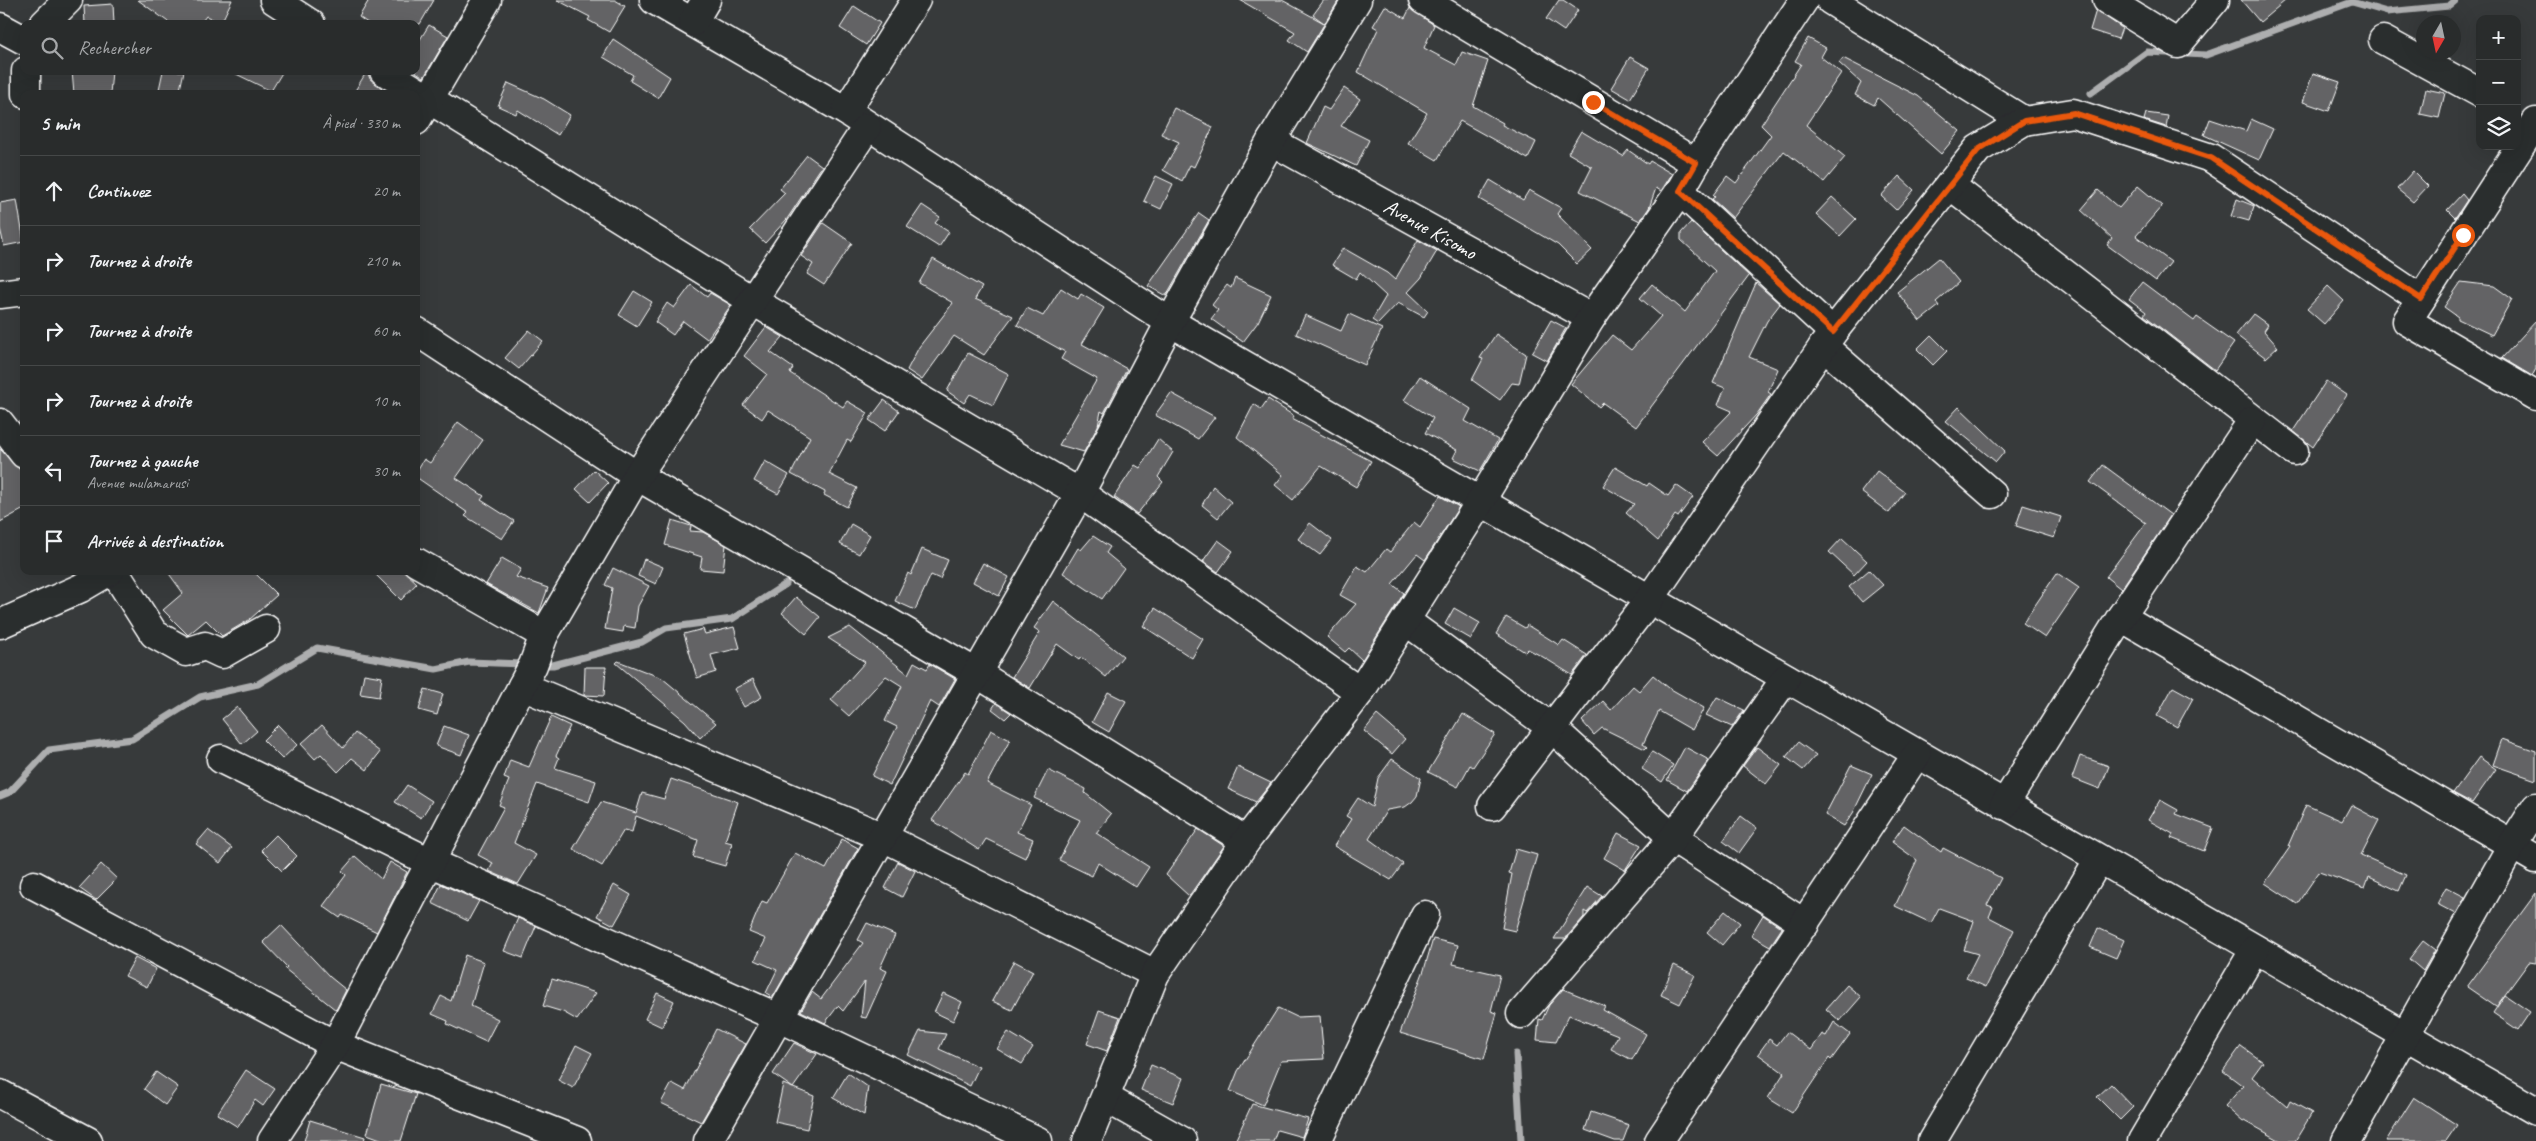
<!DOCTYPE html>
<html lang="fr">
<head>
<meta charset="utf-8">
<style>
  body { margin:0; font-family:Caveat,sans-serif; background:#313434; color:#f1f3f6 }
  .controls { position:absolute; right:15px; top:15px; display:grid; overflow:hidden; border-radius:10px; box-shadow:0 5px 20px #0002 }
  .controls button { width:45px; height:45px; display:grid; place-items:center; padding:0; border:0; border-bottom:1px solid #454848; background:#292c2c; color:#f1f3f6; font:25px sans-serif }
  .compass { position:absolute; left:2416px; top:15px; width:45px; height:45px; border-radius:50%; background:#292c2c; box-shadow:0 5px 20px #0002; rotate:189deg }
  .stop { position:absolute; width:15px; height:15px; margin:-11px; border:4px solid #ea580c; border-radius:50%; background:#fff }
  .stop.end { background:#ea580c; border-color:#fff; box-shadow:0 1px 5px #0008 }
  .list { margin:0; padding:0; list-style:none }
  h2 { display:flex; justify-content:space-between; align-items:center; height:65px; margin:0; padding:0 20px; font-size:21px }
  h2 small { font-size:16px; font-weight:400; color:#a5a7a9 }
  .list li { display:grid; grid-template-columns:32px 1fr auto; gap:15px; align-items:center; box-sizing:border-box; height:70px; padding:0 20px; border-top:1px solid #454848 }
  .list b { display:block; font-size:19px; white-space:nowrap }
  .list p { margin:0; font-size:16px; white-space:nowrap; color:#a5a7a9 }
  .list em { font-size:16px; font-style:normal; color:#a5a7a9 }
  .icon { flex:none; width:28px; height:28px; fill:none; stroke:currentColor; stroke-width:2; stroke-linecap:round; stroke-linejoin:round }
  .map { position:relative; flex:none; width:2536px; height:1141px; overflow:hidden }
  .search { position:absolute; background:#292c2c; box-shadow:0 5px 20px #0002; left:20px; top:20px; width:400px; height:55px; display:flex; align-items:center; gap:12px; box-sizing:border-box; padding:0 18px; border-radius:10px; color:#a5a7a9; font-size:19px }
  .panel { position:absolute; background:#292c2c; box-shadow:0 5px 20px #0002; left:20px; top:90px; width:400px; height:485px; border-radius:10px }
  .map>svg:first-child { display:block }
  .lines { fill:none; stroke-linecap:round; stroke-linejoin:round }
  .stream { stroke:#adaeaf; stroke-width:7 }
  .building { fill:#636465; stroke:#fff }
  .minor-casing { stroke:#fff; stroke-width:31 }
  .minor { stroke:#2a2d2e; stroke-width:28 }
  .route { stroke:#ea580c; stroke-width:6 }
  .labels { text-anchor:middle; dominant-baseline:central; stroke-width:5; stroke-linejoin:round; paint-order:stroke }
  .street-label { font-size:21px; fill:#fff; stroke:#2a2d2e }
</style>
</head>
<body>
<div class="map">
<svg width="2536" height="1141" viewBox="0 0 2536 1141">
  <rect width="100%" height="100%" fill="#373a3b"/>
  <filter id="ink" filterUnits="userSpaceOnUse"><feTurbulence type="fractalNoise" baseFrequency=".02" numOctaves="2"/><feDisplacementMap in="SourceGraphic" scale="10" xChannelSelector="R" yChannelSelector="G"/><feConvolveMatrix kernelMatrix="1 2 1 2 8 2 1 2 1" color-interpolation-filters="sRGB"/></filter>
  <g filter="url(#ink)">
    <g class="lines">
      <path class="stream" d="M2091 93 2147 52 2206 55 2352 2 2387 12 2449 6 2456 0
        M539 665H553L642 642 666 628 732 619 786 584
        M0 796 10 792 49 750 132 739 200 697 258 684 317 648 436 669 469 662 525 664
        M1516 1054 1521 1141"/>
    </g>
    <path class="building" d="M138 0H232L221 23 206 16 200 24H171Z
      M369 0H434L420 24H369L359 17Z
      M557 0H615L625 6 609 32 588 20 590 17Z
      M1240 0H1282L1324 23 1313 15 1324 0H1339L1307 52 1289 40 1295 32Z
      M1559 0H1563L1578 10 1564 31 1546 19Z
      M2241 0H2286L2260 22Z
      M113 4 114 24H85L84 6Z
      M854 6 880 23 866 45 840 28Z
      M1385 6 1405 18 1410 8 1434 25 1424 48 1456 65 1462 52 1488 61 1473 106 1503 123 1502 125 1536 142 1528 159 1460 121 1437 160 1408 143 1427 113 1358 72 1378 29 1373 26Z
      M2096 10 2122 28 2118 39 2090 30Z
      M429 25 448 36 424 77 416 72V46Z
      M1808 38 1826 48 1821 57 1841 73 1806 125 1845 157 1824 182 1784 151 1733 218 1712 199 1715 197 1713 195 1727 176 1736 183 1771 135 1761 125 1801 64 1795 61Z
      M613 39 670 77 658 98 630 81 633 75 603 57Z
      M1630 57 1649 68 1630 99 1611 88Z
      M1843 58 1918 96 1960 131 1941 154 1878 98 1874 105 1855 95 1861 83 1839 63Z
      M72 71H112L110 94H74Z
      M163 71H184L179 94H158Z
      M230 71H283L271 91Z
      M367 71 370 79 382 88 379 94H353Z
      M2313 73 2340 82 2329 111 2303 102Z
      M508 83 544 99 570 115 558 135 518 110 516 114 498 106Z
      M1344 88 1360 99 1341 126 1369 140 1356 166 1307 143 1323 107 1329 110Z
      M2426 89 2445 93 2439 118 2420 114Z
      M1174 108 1213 127 1194 167 1190 165 1182 181 1163 170 1179 142 1161 134Z
      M2146 113 2168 116 2166 127 2144 120Z
      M2210 119 2246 131 2251 119 2273 129 2259 160 2204 135Z
      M1581 131 1623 156 1628 150 1648 164 1650 161 1672 174 1661 191 1656 188 1649 208 1640 221 1580 191 1592 167 1568 153Z
      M807 155 822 166 787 219 765 243 750 229 785 193 780 189Z
      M2413 171 2428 186 2413 202 2397 189Z
      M1156 176 1173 184 1161 209 1144 201Z
      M1899 176 1914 190 1896 210 1881 196Z
      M1490 180 1523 200 1529 190 1561 208 1557 214 1592 250 1577 264 1558 245 1479 199Z
      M2138 186 2162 206 2136 236 2171 262 2156 281 2107 245 2112 238 2081 210 2098 190 2119 208Z
      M2462 194 2467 200 2455 218 2447 210Z
      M1832 197 1856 219 1840 236 1816 214Z
      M2237 199 2254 206 2249 221 2231 216Z
      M17 200 24 242 4 246 0 228V203Z
      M922 205 940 217 935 223 949 232 939 247 907 227Z
      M1199 213 1209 220 1166 296 1148 286Z
      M1691 222 1749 276 1636 427 1603 403 1599 407 1571 384 1612 335 1631 350 1661 316 1640 298 1652 284 1685 312 1715 271 1681 240V233Z
      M823 223 852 243 824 285 807 274 813 264 801 256Z
      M1418 240 1437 251 1421 278 1408 292 1428 311 1424 317 1398 303 1378 324 1372 320 1386 296 1360 272 1356 279 1332 265 1343 248 1387 273 1395 280Z
      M1939 258 1959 282 1936 302 1939 306 1920 321 1897 292Z
      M933 259 982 287 975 299 1013 316 984 355 954 336 922 380 907 370 919 347 953 303 919 283Z
      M1235 278 1271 295 1258 322 1243 342 1211 319 1218 310 1212 305 1227 285 1231 288Z
      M2142 282 2194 321 2197 317 2234 343 2215 370 2144 315 2146 312 2129 299Z
      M2461 282 2494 286 2512 299 2492 335 2458 319V317L2444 307Z
      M1756 283 1780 304 1767 321 1749 357 1778 369 1768 392 1771 394 1757 414 1718 456 1702 442 1732 411 1718 405 1725 388 1713 383Z
      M691 285 707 297 710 293 731 305 707 339 683 321 673 335 655 322 667 303 674 308Z
      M2328 286 2344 301 2324 324 2307 309Z
      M1061 288 1078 299 1081 294 1104 308 1082 344 1127 369 1104 413 1101 411 1098 426 1084 452 1059 445 1097 379 1061 359 1065 352 1017 325 1027 308 1043 316Z
      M634 291 652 302 637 326 619 315Z
      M1349 314 1382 329 1365 365 1296 334 1305 315 1341 331Z
      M2253 314 2268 325 2264 331 2278 347 2266 358 2236 335Z
      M1551 320 1566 328 1547 361 1532 353Z
      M2536 321V369L2532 376 2502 358Z
      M766 327 783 337 770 352 793 368 790 373 843 407 847 401 868 413 851 442 847 440 829 474 857 488 847 507 824 495 825 492 791 474 810 437 768 410 762 419 743 405 767 374 744 356Z
      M529 330 543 341 519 369 505 358Z
      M1496 334 1526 354 1519 384 1512 383 1500 400 1472 380 1483 359 1480 358Z
      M1931 335 1947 351 1933 365 1917 349Z
      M968 353 1009 374 993 405 970 394 964 403 947 391Z
      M1420 376 1471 409 1465 421 1498 440 1480 471 1453 458 1457 450 1425 433 1433 418 1404 400Z
      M2326 381 2347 395 2313 447 2293 431Z
      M1171 393 1215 417 1198 439 1155 415Z
      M1268 399 1294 416 1292 419 1371 461 1356 487 1321 466 1293 500 1275 485 1283 475 1237 437 1254 404 1261 409Z
      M884 400 899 411 885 431 869 420Z
      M1959 407 2005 451 1996 462 1946 421Z
      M458 422 483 440 456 478 484 496 481 500 514 521 502 539 465 516 468 513 416 477V472L424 459 430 463Z
      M1158 439 1173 452 1158 477 1163 482 1137 514 1114 497 1135 465 1140 468Z
      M0 449 24 474V509L0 522Z
      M765 461 789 475 778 494 754 481Z
      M2103 465 2171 515 2121 589 2106 577 2146 523 2090 482Z
      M1615 467 1647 486 1649 483 1668 496 1676 485 1693 497 1678 517 1675 515 1658 541 1626 513 1634 504 1603 486Z
      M594 470 608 483 590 502 576 489Z
      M1877 471 1905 492 1889 513 1861 492Z
      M1213 486 1231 502 1218 518 1202 505Z
      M1440 496 1459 507 1425 560 1417 554 1392 584 1404 593 1362 660 1349 648 1345 652 1327 637 1356 604 1340 595 1357 566 1367 572 1386 549 1390 552 1414 522 1420 527Z
      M2023 505 2061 517 2054 538 2016 526Z
      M672 520 691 526 690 531 703 532 726 545 723 571 700 569 702 557 665 545Z
      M1310 523 1332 540 1320 555 1298 539Z
      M851 524 870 535 859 554 840 544Z
      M1093 536 1110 547 1106 553 1124 568 1102 599 1063 573 1078 548 1081 550Z
      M1842 538 1867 561 1854 575 1829 552Z
      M1218 540 1233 551 1218 572 1203 561Z
      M922 549 948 560 940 579 931 575 915 610 895 601 908 573 911 575Z
      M502 558 521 569 516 577 548 588 539 613 486 584Z
      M644 559 663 567 656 584 638 576Z
      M983 563 1009 577 999 596 973 582Z
      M613 568 649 586 638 606 635 628 624 626 623 632 605 629 612 588 605 585Z
      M1869 570 1883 585 1862 602 1849 587Z
      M167 571H253L277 595 249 620 222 636 206 620 188 635 163 610 183 593Z
      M372 571H404L417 583 401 600Z
      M2057 573 2079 588 2045 638 2023 623Z
      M796 597 820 617 806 634 782 613Z
      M1053 601 1123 656 1106 677 1081 657 1079 660 1057 644 1030 688 1012 677 1040 632 1034 628Z
      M1155 608 1203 639 1192 658 1143 626Z
      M1454 608 1480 623 1471 639 1445 624Z
      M1506 617 1525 628 1527 625 1559 645 1563 640 1587 655 1572 675 1543 657 1528 649 1525 652 1496 634Z
      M734 627 740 648 711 655 716 672 697 678 684 634 703 629 705 634Z
      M850 627 908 674 914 662 927 669 930 664 955 679 939 707 930 701 890 785 872 776 897 727 885 721 902 686 886 676 849 716 831 700 865 662 828 638Z
      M618 661 662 678 716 723 700 738 685 721 616 663Z
      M585 667H606L604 696 584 695Z
      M364 674 382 677 379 697 360 694Z
      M1653 675 1669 688 1704 708 1692 730 1659 711 1643 744 1647 747 1645 749 1602 728 1594 735 1582 721 1603 701 1611 710 1633 686 1639 691Z
      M753 679 762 697 744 707 734 689Z
      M2173 687 2193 698 2177 727 2157 716Z
      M425 689 443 694 437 715 419 710Z
      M1108 692 1126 701 1109 732 1092 722Z
      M1717 697 1744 710 1732 727 1706 715Z
      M996 703 1011 713 1005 719 992 709Z
      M237 707 257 731 242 744 222 719Z
      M1463 714 1495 734 1473 767 1470 765 1458 787 1428 772Z
      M1377 715 1405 739 1392 754 1364 731Z
      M551 717 570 726 556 756 559 758 555 768 596 781 589 802 537 784 514 843 536 855 518 884 489 871 493 863 478 855 504 807 499 805 509 780 504 778 510 760 529 767Z
      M278 725 297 745 282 759 263 740Z
      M322 725 343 748 355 733 380 752 367 770 352 758 338 772 321 754 315 759 301 744Z
      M444 726 469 735 461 755 436 746Z
      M991 730 1010 740 987 783 1031 805 1017 832 1033 839 1025 858 986 839 979 850 932 820 965 772 968 774Z
      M2502 739 2536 751V780L2493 765Z
      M1798 742 1816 755 1803 770 1786 757Z
      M1685 747 1709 760 1687 791 1667 780Z
      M1757 747 1781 765 1766 784 1743 766Z
      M1652 752 1673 765 1662 782 1642 769Z
      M2080 756 2109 766 2100 789 2072 778Z
      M2479 757 2496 769 2472 803 2453 793Z
      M1392 759 1421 778 1417 796 1412 802 1405 807 1387 810 1369 839 1403 864 1391 880 1334 846 1351 819 1346 816 1358 798 1372 807 1378 778Z
      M1851 765 1872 774 1853 813 1844 826 1825 815Z
      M1238 767 1271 783 1256 802 1228 789Z
      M1048 770 1086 789 1085 793 1111 814 1096 833 1149 867 1136 887 1098 863 1092 876 1059 860 1080 820 1034 798Z
      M671 779 738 802 725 841 732 843 725 866 693 857 698 840 636 816 632 832 624 830 602 866 573 849 601 802 636 813 642 793 664 799Z
      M407 785 432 801 421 818 395 802Z
      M2160 800 2178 810 2176 814 2213 828 2204 851 2171 838 2173 834 2148 820Z
      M2306 805 2342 821 2351 805 2379 820 2361 855 2406 875 2399 891 2369 877 2365 888 2319 872 2297 904 2265 883 2290 847 2288 846Z
      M1741 816 1757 828 1739 853 1723 841Z
      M1904 825 1941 852 1943 848 2001 878 1987 905 1993 907 1989 917 2014 930 1986 987 1966 978 1978 954 1964 950 1974 921 1939 908 1931 923 1895 906 1917 860 1892 842Z
      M1198 829 1224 846 1189 896 1166 875Z
      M208 830 232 848 220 863 196 844Z
      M1618 833 1641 845 1625 870 1604 858Z
      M276 835 297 856 282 871 261 850Z
      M842 839 858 848 773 997 766 993 777 970 755 960 766 939 749 932 762 901 767 903 795 853 826 869Z
      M1516 849 1537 855 1515 931 1502 928 1512 874 1509 873Z
      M355 856 381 879 390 862 407 872 377 932 342 915 340 918 323 906 346 875 342 871Z
      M898 862 915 871 902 897 885 888Z
      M101 864 117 879 96 900 79 888Z
      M441 884 479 901 468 921 432 903Z
      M614 885 631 895 614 925 597 916Z
      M1587 887 1602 896 1587 913 1584 911V917L1565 939H1554Z
      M2446 887 2465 897 2456 914 2437 904Z
      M2536 893V963L2529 962 2496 1007 2467 987Z
      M1725 911 1740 923 1722 945 1707 932Z
      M1763 915 1782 928 1770 946 1751 935Z
      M518 918 536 926 523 958 504 951Z
      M867 923 895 935 880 968 887 971 866 1018 861 1017 865 981 843 1011 838 1006 825 1023 801 1011 812 992 821 999 863 943 858 940Z
      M281 925 330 977 346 990 336 1010 285 969 287 967 263 942Z
      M2098 928 2124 940 2116 958 2090 947Z
      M1433 939 1458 945 1453 964 1500 975 1491 1011 1497 1013 1484 1059 1400 1033 1424 970Z
      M2423 941 2435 950 2423 971 2409 959Z
      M465 955 484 962 471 1006 498 1019 486 1042 447 1024 448 1021 432 1014 441 996 451 1001Z
      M135 958 156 969 147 987 125 976Z
      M1014 961 1033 971 1012 1010 992 1001Z
      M1674 965 1695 975 1680 1004 1661 995Z
      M552 979 596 993 577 1020 563 1012 543 1006Z
      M1847 985 1861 997 1840 1021 1826 1009Z
      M1563 989 1605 1006 1603 1010 1646 1034 1632 1060 1611 1049 1618 1035 1569 1015 1556 1042 1537 1040 1539 1019 1542 1020 1549 1005Z
      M657 993 674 1001 662 1027 645 1019Z
      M943 993 962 1002 953 1021 934 1012Z
      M2505 995 2530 1012 2518 1030 2493 1013Z
      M1278 1008 1297 1017 1320 1016 1324 1059 1281 1061 1263 1105 1230 1091 1238 1071Z
      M1099 1010 1120 1017 1107 1051 1087 1044Z
      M1834 1022 1850 1034 1831 1060 1829 1058 1792 1113 1768 1098 1784 1073 1758 1054 1769 1039 1777 1045 1787 1032 1811 1050 1822 1034 1826 1036Z
      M716 1029 746 1044 701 1122 661 1103 672 1083 685 1090Z
      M920 1031 946 1034 939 1049 979 1067 970 1086 908 1055Z
      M1008 1032 1033 1047 1022 1064 997 1049Z
      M794 1043 817 1054 793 1088 773 1074Z
      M576 1045 592 1053 573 1088 558 1080Z
      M2241 1046 2263 1062 2252 1077 2287 1107 2290 1101 2312 1113 2295 1141H2281L2245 1121 2243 1122 2225 1106 2243 1086 2223 1071Z
      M1151 1065 1183 1078 1173 1103 1141 1090Z
      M246 1070 275 1089 263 1106 255 1100 238 1127 217 1114Z
      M156 1072 178 1087 165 1105 144 1089Z
      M848 1073 868 1087 864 1115 833 1098Z
      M381 1084 416 1094 401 1141H386L367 1134Z
      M783 1084 814 1096 807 1129 775 1122Z
      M2111 1084 2133 1107 2120 1120 2097 1097Z
      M2414 1097 2457 1125 2446 1141H2386Z
      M1252 1104 1308 1119 1302 1137 1277 1130 1273 1141H1235Z
      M1591 1112 1629 1125 1623 1141H1615L1585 1130Z
      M310 1120 365 1137 364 1141H304Z"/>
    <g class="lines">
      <defs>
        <g id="minor">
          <path d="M274 0 311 24"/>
          <path d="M654 0 846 111 1170 322 2536 1111"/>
          <path d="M1423 0 1696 163"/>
          <path d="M1830 0 2024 121"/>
          <path d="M2107 0 2178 44 2215 0"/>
          <path d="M693 22 706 0"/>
          <path d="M44 24 68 0"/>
          <path d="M0 27 24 40"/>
          <path d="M2383 40 2480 93"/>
          <path d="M26 71V94"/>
          <path d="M384 71 753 301 1080 493 1360 692"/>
          <path d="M846 111 916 0"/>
          <path d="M416 121 487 0"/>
          <path d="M2536 122 2407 321 2536 396"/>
          <path id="s1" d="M1271 141 1591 318"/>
          <path d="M1950 185 2294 451"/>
          <path d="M1680 191 1833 332"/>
          <path d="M0 294 24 291"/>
          <path d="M416 331 637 476 978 674 1246 841"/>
          <path d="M1823 346 1992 494"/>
          <path d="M0 423 24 454"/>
          <path d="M416 562 544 635"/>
          <path d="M114 571 154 634 186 652 205 646 222 654 266 629"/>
          <path d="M2121 617 2536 859"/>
          <path d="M1406 621 1552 728 1673 838 1805 924"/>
          <path d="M0 624 81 588 110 571"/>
          <path d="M522 686 883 837 1155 974"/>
          <path d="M221 759 430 862 779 1018 1038 1141"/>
          <path d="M2004 805 2121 617 2252 421"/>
          <path d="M1492 806 1649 600 1833 332 1978 149 2024 121 2073 113 2211 158 2421 299"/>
          <path d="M34 885 335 1045 577 1141"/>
          <path d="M1521 1014 1673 838 1786 678"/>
          <path d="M0 1094 88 1141"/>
          <path d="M1106 1098 1182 1141"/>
          <path d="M272 1141 335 1045 533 665 544 635 637 476 867 127"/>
          <path d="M708 1141 1080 493 1170 322 1271 141 1357 0"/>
          <path d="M1087 1141 1155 974 1246 841 1360 692 1480 502 1591 318 1680 191 1696 163 1804 0"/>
          <path d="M1317 1141 1425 915"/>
          <path d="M1659 1141 1917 754"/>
          <path d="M1932 1141 2099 859"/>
          <path d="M2142 1141 2255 949"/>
          <path d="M2346 1141 2512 845 2536 807"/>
        </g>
      </defs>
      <use href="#minor" class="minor-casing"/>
      <use href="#minor" class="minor"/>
    </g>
  </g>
  <g class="lines" filter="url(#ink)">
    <path class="route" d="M1593 102 1696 163 1680 191 1833 332 1978 150 2024 121 2074 113 2211 158 2421 299 2463 235"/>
  </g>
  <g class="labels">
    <g class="street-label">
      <text stroke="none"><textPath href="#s1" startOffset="182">Avenue Kisomo</textPath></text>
    </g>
  </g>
</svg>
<div class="controls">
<button>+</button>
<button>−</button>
<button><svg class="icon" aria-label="layers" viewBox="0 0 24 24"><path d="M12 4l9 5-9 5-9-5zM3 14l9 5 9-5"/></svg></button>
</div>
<svg class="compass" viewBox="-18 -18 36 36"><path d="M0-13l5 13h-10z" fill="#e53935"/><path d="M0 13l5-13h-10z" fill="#a5a7a9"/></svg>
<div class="stop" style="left:2463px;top:235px"></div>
<div class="stop end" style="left:1593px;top:102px"></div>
<div class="search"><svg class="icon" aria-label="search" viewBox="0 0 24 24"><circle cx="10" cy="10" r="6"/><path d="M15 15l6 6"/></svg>Rechercher</div>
<section class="panel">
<h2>5 min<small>À pied · 330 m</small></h2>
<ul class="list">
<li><svg class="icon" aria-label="ahead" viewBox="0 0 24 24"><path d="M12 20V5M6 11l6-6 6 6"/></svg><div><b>Continuez</b></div><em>20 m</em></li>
<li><svg class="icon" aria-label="right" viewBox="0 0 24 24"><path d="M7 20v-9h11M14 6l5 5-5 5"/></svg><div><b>Tournez à droite</b></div><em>210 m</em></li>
<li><svg class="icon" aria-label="right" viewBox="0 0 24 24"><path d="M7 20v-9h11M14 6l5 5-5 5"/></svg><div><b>Tournez à droite</b></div><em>60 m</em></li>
<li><svg class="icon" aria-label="right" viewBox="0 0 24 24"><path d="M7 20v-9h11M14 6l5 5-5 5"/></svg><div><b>Tournez à droite</b></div><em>10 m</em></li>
<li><svg class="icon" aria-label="left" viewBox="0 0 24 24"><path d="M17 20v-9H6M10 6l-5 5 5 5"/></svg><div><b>Tournez à gauche</b><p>Avenue mulamarusi</p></div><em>30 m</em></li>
<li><svg class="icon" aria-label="arrive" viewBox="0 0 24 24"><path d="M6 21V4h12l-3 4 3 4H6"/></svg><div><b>Arrivée à destination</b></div></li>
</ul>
</section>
</div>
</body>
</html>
